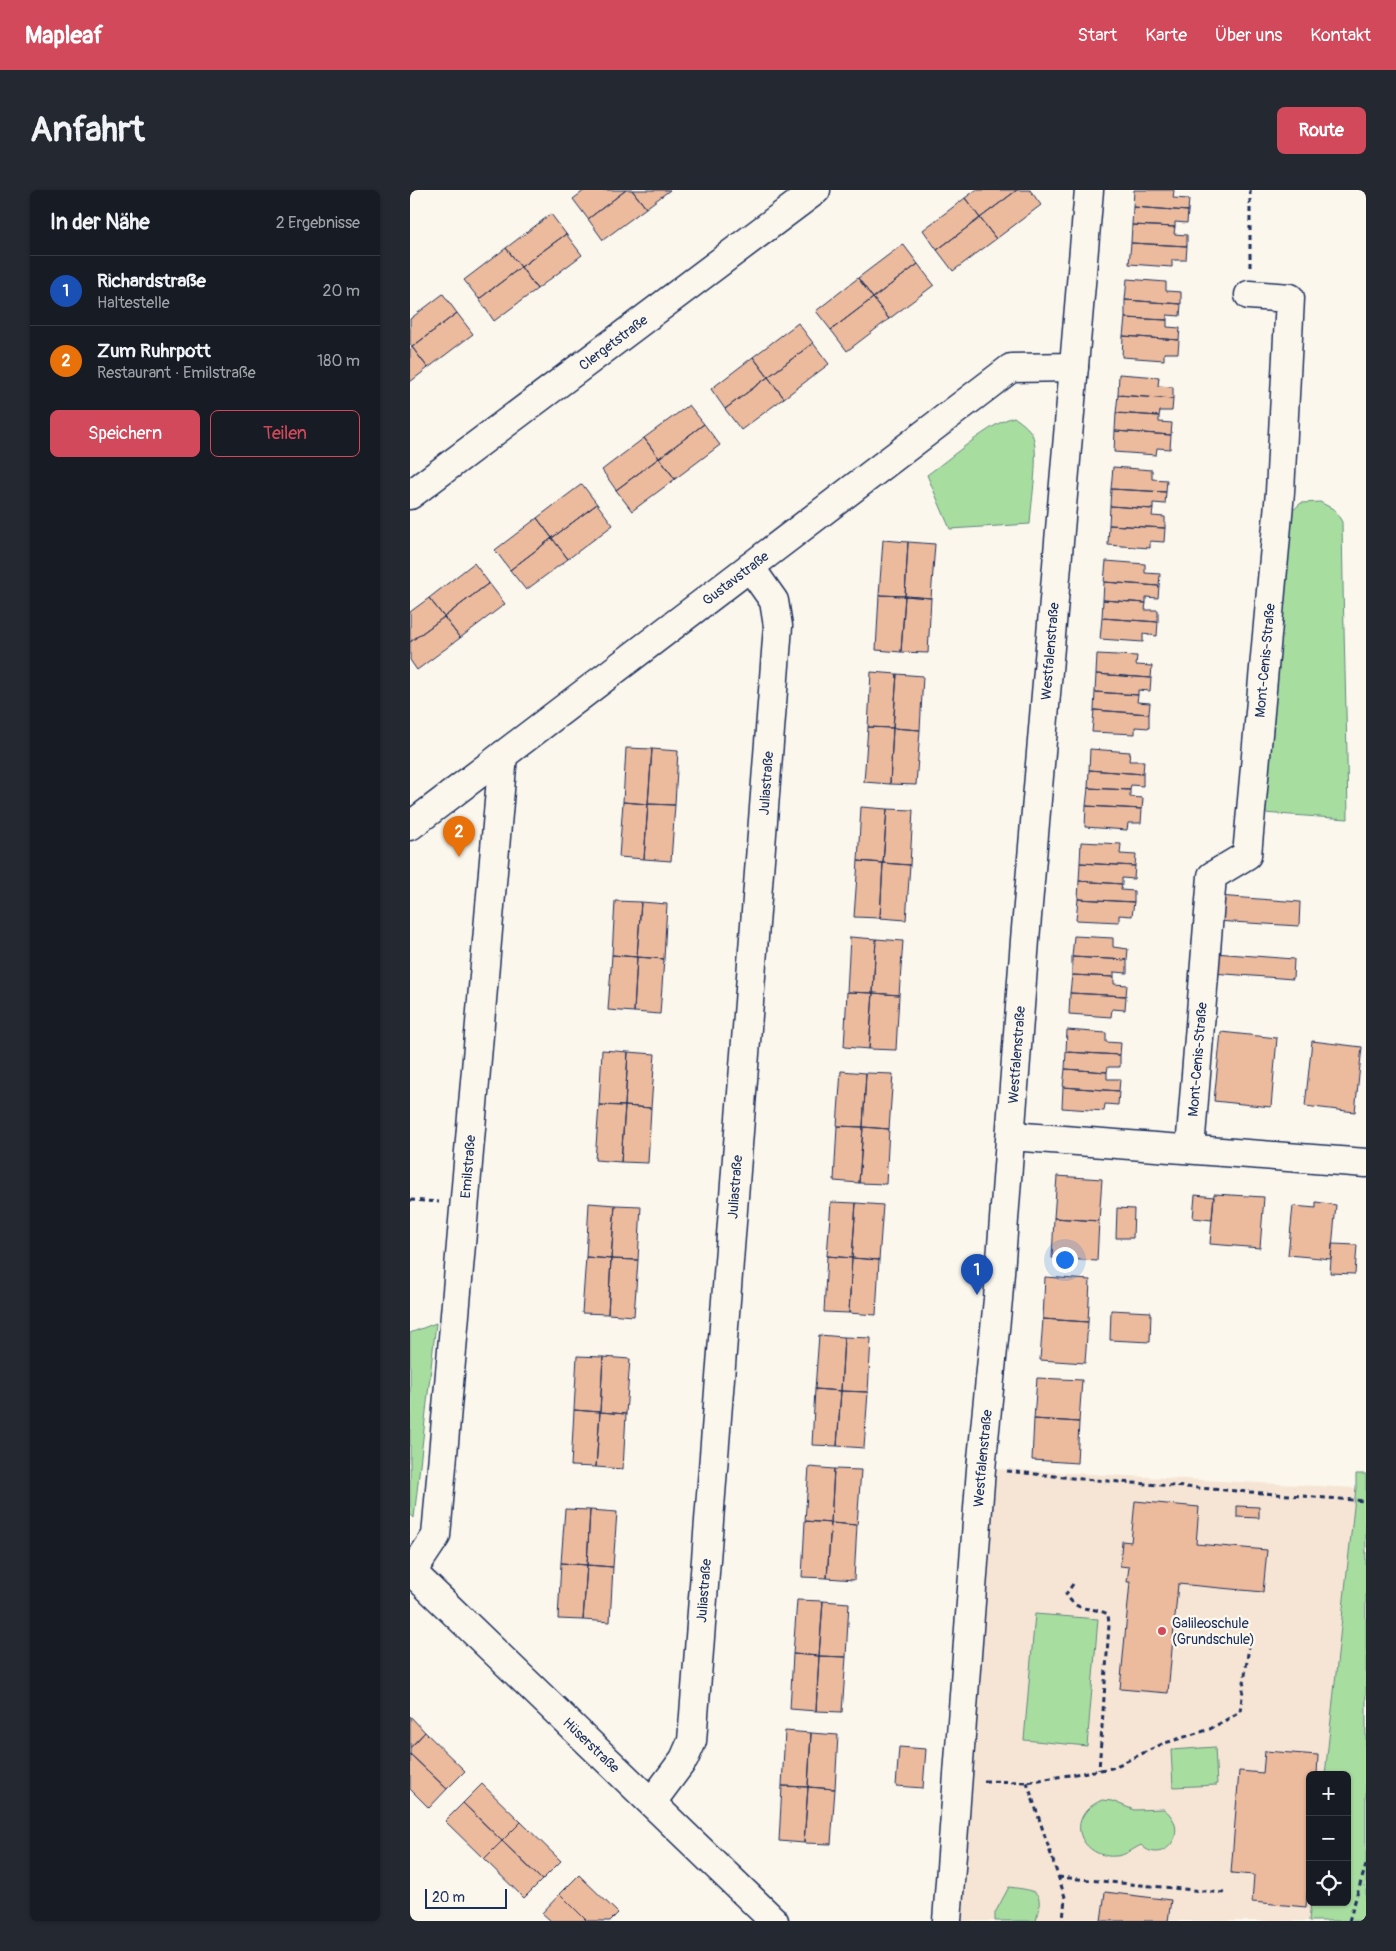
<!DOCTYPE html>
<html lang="de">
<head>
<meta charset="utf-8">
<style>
  body { margin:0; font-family:Pangolin,sans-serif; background:#242831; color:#f1f3f6 }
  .controls { position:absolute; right:15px; bottom:15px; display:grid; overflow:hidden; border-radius:8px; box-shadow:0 1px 4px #0004 }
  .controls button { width:45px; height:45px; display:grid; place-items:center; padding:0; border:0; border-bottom:1px solid #363941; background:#171b24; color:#f1f3f6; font:25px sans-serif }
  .scale { position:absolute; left:15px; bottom:12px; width:82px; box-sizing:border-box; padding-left:5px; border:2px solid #1b2f5e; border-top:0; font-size:14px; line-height:18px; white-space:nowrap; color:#1b2f5e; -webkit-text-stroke:4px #fbf7ec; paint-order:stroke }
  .you { position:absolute; left:654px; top:1069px; width:18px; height:18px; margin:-12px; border:4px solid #fff; border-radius:50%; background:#1a73e8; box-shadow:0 0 0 8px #1a73e833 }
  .badge { display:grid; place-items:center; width:32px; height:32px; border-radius:50%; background:#d1495b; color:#fff; font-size:16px; font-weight:700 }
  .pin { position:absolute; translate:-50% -41px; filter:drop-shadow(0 1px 2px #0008) }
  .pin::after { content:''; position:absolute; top:26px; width:18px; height:15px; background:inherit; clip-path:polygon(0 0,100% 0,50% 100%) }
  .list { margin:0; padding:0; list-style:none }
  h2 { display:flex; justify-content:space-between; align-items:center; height:65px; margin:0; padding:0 20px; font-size:21px }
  h2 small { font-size:16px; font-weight:400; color:#9ea1a6 }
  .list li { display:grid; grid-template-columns:32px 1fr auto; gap:15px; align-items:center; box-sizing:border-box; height:70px; padding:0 20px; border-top:1px solid #363941 }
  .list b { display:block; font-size:19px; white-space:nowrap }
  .list p { margin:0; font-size:16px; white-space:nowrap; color:#9ea1a6 }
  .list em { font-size:16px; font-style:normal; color:#9ea1a6 }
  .actions { display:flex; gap:10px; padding:15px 20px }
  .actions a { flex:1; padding:11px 0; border:1px solid #d1495b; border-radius:8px; text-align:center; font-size:18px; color:#d1495b }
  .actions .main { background:#d1495b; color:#fff }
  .icon { flex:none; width:28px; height:28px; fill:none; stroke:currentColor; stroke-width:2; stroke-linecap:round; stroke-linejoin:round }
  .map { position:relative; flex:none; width:956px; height:1731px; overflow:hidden; border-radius:8px }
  header { display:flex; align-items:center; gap:30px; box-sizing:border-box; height:70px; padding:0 25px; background:#d1495b; color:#fff }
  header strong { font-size:24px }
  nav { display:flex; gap:28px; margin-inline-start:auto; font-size:18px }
  .intro { display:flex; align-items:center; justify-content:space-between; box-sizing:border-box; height:120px; padding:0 30px }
  h1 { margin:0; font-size:35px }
  .button { padding:12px 22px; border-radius:8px; background:#d1495b; color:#fff; font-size:18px; font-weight:700 }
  main { display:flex; gap:30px; padding:0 30px }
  aside { flex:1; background:#171b24; border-radius:8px; box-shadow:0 1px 4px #0004 }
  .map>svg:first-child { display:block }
  .built { fill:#f6e5d4 }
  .park { fill:#a8dda0; stroke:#62867f }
  .building { fill:#ecba9c; stroke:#1b2f5e }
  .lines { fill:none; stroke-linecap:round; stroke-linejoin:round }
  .minor-casing { stroke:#1b2f5e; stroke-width:31 }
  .path { stroke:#1b2f5e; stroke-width:3; stroke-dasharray:5 4; stroke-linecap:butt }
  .minor { stroke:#fbf7ec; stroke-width:28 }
  .poi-dot { fill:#d1495b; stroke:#fbf7ec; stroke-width:2 }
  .labels { text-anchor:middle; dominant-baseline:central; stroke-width:4.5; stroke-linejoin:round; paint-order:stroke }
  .street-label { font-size:14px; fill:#1b2f5e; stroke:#fbf7ec }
  .poi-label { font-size:14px; fill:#1b2f5e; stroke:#fbf7ec; text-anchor:start }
</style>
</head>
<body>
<header>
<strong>Mapleaf</strong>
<nav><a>Start</a><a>Karte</a><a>Über uns</a><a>Kontakt</a></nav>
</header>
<div class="intro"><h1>Anfahrt</h1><a class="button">Route</a></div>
<main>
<aside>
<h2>In der Nähe<small>2 Ergebnisse</small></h2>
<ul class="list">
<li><span class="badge" style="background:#1a4fb4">1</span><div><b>Richardstraße</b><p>Haltestelle</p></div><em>20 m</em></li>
<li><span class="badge" style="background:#e8710a">2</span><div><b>Zum Ruhrpott</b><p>Restaurant · Emilstraße</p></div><em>180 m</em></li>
</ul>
<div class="actions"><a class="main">Speichern</a><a>Teilen</a></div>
</aside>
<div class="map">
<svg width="956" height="1731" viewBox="0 0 956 1731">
  <rect width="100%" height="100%" fill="#fbf7ec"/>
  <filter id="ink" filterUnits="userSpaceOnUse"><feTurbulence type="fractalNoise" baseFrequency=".02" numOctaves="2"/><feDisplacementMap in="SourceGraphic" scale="10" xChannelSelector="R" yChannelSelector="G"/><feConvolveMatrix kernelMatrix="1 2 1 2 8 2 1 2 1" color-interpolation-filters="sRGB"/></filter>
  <g filter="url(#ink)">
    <path class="built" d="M586 1279 946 1298 915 1585H900V1712H901L899 1731H548Z"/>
    <path class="park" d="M604 227C611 232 618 237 622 244 630 260 621 314 620 334L540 339 517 285C538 270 582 232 604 227Z
      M910 312 925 320 932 332C933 431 937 530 938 629L853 623 879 324 891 313Z
      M26 1133 4 1328 0 1324V1143Z
      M946 1284H956V1731H899L901 1712H937V1585H915L946 1298Z
      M625 1424 688 1429 677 1556 614 1550Z
      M805 1557 807 1595 763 1597 761 1560Z
      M692 1610 702 1611 724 1620 754 1619C783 1642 752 1677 731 1655 723 1659 714 1666 706 1666 681 1669 658 1643 676 1621 680 1616 686 1613 692 1610Z
      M599 1697C628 1701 634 1700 626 1731H585V1723Z"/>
    <path class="building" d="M175 0H216L178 29 163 9Z
      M216 0H222L236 18 193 50 178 29Z
      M222 0H260L236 18Z
      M566 0H607L570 28 555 8Z
      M607 0H620L631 15 586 49 570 28Z
      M724 0H764L763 8 779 9 778 21 723 17Z
      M555 8 570 28 527 60 513 40Z
      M723 17 778 21 777 33 765 32V37L722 35Z
      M141 24 156 44 111 77 96 58Z
      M570 28 586 49 543 81 527 60Z
      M722 35 765 37 764 44 777 45V56L721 53Z
      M156 44 172 65 127 99 111 77Z
      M721 53 777 56 776 70H762V77L719 74Z
      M493 54 508 74 463 108 448 88Z
      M96 58 111 77 69 109 54 90Z
      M508 74 524 95 479 129 463 108Z
      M111 77 127 99 84 131 69 109Z
      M448 88 463 108 421 140 406 121Z
      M717 89 756 92V101L771 102V114L715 110Z
      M33 104 47 123 2 157 0 154V129Z
      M463 108 479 129 437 161 421 140Z
      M715 110 771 114 770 126 757 125V130L715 128Z
      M47 123 63 144 18 178 2 157Z
      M715 128 757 130V137L770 138 769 150 713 146Z
      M388 133 403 153 358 187 343 167Z
      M713 146 769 150 768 163H754V170L712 167Z
      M403 153 419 174 374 208 358 187Z
      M2 157 18 178 0 192V159Z
      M343 167 358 187 315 219 301 199Z
      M709 184 749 187 748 196 763 197V209L708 205Z
      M358 187 374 208 331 240 315 219Z
      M708 205 763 209 762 221H750L749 226 706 223Z
      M279 215 294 234 249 268 234 248Z
      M706 223 749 226V232L762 233 761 245 705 241Z
      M294 234 310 255 265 289 249 268Z
      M705 241 761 245 760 259 747 258 746 265 704 262Z
      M234 248 249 268 206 300 192 280Z
      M249 268 265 289 222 321 206 300Z
      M703 277 742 280V289L757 290 756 302 701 299Z
      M172 294 187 314 142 348 127 328Z
      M701 299 756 302 755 314 743 313V319L700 316Z
      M187 314 203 335 158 369 142 348Z
      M700 316 743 319 742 326 755 327V338L699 335Z
      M127 328 142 348 100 380 85 360Z
      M699 335 755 338 754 352 740 351V358L698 355Z
      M142 348 158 369 116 400 100 380Z
      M473 350 498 352 495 406 469 405Z
      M498 352 525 354 521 408 495 406Z
      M696 371 735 374V383L750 384 749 396 694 392Z
      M64 373 79 393 34 427 19 408Z
      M694 392 749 396 748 408 736 407V413L693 410Z
      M79 393 95 414 50 448 34 427Z
      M469 405 495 406 491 462 466 460Z
      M495 406 521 408 518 463 491 462Z
      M19 408 34 427 0 452V422Z
      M693 410 736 413 735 420H748V432L692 428Z
      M34 427 50 448 7 480 0 470V452Z
      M692 428 748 432 747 446 733 444V452L690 449Z
      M687 464 727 466 726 475 742 476 741 488 686 484Z
      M461 482 487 484 483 538 458 537Z
      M487 484 513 486 510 540 483 538Z
      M686 484 741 488 740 501 728 500V505L685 502Z
      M685 502 728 505 727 512 740 513 739 524 684 520Z
      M684 520 739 524V538L725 537V544L682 542Z
      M458 537 483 538 480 594 454 592Z
      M483 538 510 540 506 595 480 594Z
      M216 558 242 559 238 614 213 612Z
      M242 559 268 561 265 615 238 614Z
      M680 559 720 562 719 571H734L733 584 679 580Z
      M679 580 733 584V596L721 595 720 600 678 598Z
      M678 598 720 600V607L733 608 732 619 676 616Z
      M213 612 238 614 234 669 209 667Z
      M238 614 265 615 261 671 234 669Z
      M676 616 732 619 731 633H718L717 640 675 637Z
      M451 617 477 619 473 673 448 671Z
      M477 619 503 620 500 675 473 673Z
      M671 652 711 654 710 664 726 665 725 676 670 673Z
      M448 671 473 673 470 728 444 727Z
      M473 673 500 675 496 730 470 728Z
      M670 673 725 676 724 689 712 688V694L669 691Z
      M669 691 712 694 711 700 724 701V712L668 709Z
      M807 706 890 712 889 736 805 731Z
      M668 709 724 712 722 726 709 725V732L666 730Z
      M205 711 231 712 227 767 202 765Z
      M231 712 257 714 254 769 227 767Z
      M664 746 703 748V757L718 759 717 770 662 767Z
      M440 747 466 749 463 803 437 802Z
      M466 749 493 751 489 805 463 803Z
      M804 763 884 769 883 789 802 783Z
      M202 765 227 767 224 822 198 820Z
      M227 767 254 769 250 824 224 822Z
      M662 767 717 770V783L704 782V787L662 785Z
      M662 785 704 787V794L717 795 716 806 660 803Z
      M437 802 463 803 459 859 434 857Z
      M463 803 489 805 486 860 459 859Z
      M660 803 716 806 715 820 702 819 701 827 659 824Z
      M657 840 696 843V852L711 853 710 865 656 862Z
      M811 842 867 848 861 917 804 911Z
      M902 851 952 857 945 922 895 916Z
      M192 860 218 862 215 916 189 915Z
      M218 862 245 864 241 918 215 916Z
      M656 862 710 865V877H698L697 882 655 879Z
      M655 879 697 882V889H710L709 901 653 897Z
      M431 881 456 883 453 937 427 936Z
      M456 883 483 884 479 939 453 937Z
      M653 897 709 901 708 915 695 914 694 921 652 918Z
      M189 915 215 916 211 972 185 970Z
      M215 916 241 918 238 973 211 972Z
      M427 936 453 937 449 993 424 991Z
      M453 937 479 939 476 994 449 993Z
      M647 986 692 989 689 1031 644 1028Z
      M804 1004 854 1007 850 1058 800 1054Z
      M785 1005 804 1007 802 1030 783 1028Z
      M421 1012 446 1013 442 1068 417 1066Z
      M906 1012 926 1015 921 1069 878 1065 883 1016 906 1018Z
      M179 1013 205 1015 201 1069 176 1067Z
      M446 1013 473 1015 469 1070 442 1068Z
      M205 1015 231 1016 228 1070 201 1069Z
      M707 1018 724 1019 723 1048H706Z
      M644 1028 689 1031 687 1071 642 1068Z
      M922 1054 947 1055 945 1084 920 1083Z
      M417 1066 442 1068 439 1123 414 1122Z
      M176 1067 201 1069 198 1124 172 1123Z
      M442 1068 469 1070 466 1125 439 1123Z
      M201 1069 228 1070 224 1126 198 1124Z
      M635 1087 680 1090 678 1132 633 1129Z
      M701 1120 741 1122 740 1152 700 1150Z
      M633 1129 678 1132 675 1173 630 1170Z
      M409 1145 434 1147 431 1201 405 1199Z
      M434 1147 461 1148 458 1202 431 1201Z
      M167 1166 193 1167 190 1222 164 1220Z
      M193 1167 220 1169 216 1224 190 1222Z
      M627 1188 672 1190 669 1232 624 1229Z
      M405 1199 431 1201 427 1256 402 1255Z
      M431 1201 458 1202 454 1258 427 1256Z
      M164 1220 190 1222 186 1277 161 1276Z
      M190 1222 216 1224 213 1279 186 1277Z
      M624 1229 669 1232 667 1273 622 1270Z
      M399 1277 424 1279 421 1333 395 1331Z
      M424 1279 451 1280 447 1335 421 1333Z
      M725 1311 789 1317 786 1354 857 1360 853 1402 768 1394 758 1503 710 1499 720 1392H717L719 1377 710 1376 712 1351 721 1352Z
      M827 1316 849 1317V1328L827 1327Z
      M155 1319 180 1320 177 1375 151 1373Z
      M180 1320 207 1322 203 1377 177 1375Z
      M395 1331 421 1333 417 1388 392 1387Z
      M421 1333 447 1335 444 1390 417 1388Z
      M151 1373 177 1375 173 1430 148 1429Z
      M177 1375 203 1377 200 1432 173 1430Z
      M387 1410 413 1411 409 1466 383 1464Z
      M413 1411 439 1413 436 1467 409 1466Z
      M383 1464 409 1466 406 1521 380 1519Z
      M409 1466 436 1467 432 1522 406 1521Z
      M0 1526 15 1542 0 1558Z
      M375 1541 401 1543 398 1597 372 1596Z
      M15 1542 55 1581 37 1599 0 1564V1558Z
      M401 1543 428 1545 425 1599 398 1597Z
      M489 1557 516 1559 513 1598 486 1596Z
      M855 1561 908 1565 907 1585H900V1673L896 1717 842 1712 844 1685 821 1683 829 1581 853 1583Z
      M0 1564 37 1599 19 1618 0 1599Z
      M72 1594 111 1632 92 1651 53 1613Z
      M372 1596 398 1597 394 1653 369 1651Z
      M398 1597 425 1599 421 1654 394 1653Z
      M53 1613 92 1651 74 1669 35 1631Z
      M111 1632 151 1671 132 1690 92 1651Z
      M92 1651 132 1690 114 1708 74 1669Z
      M169 1685 208 1723 200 1731H177L150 1704Z
      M695 1702 761 1710 758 1731H691Z
      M150 1704 177 1731H141L132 1723Z"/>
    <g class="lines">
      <defs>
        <g id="minor">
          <path id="s1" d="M0 305 406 0"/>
          <path id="s2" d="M0 636 601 178 664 177"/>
          <path d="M601 946 956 973"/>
          <path id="s3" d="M780 959 802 686 837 665 870 302 880 108 839 105"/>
          <path id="s4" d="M0 1380 364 1731"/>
          <path id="s5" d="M2 1382 26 1346 93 565"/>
          <path id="s6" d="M242 1612 274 1569 282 1551 368 436 364 411 340 377"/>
          <path id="s7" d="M537 1731 571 1279 588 1109 615 750 679 0"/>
        </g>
      </defs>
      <use href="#minor" class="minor-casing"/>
      <path class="path" d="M840 77V0
        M0 1010 29 1012
        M597 1281 672 1289 956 1311
        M663 1394 656 1404C668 1424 678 1415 698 1424L699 1435 689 1580
        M574 1591 617 1592 702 1578 752 1554 800 1539 830 1522 839 1456
        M617 1592 655 1707 653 1731
        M648 1687 814 1703
        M939 1731 956 1675"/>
      <use href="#minor" class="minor"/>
    </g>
  </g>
  <circle class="poi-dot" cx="752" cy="1441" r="5"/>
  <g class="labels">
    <g class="street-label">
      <text stroke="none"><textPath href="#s1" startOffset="254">Clergetstraße</textPath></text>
      <text stroke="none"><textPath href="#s2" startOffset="409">Gustavstraße</textPath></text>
      <text stroke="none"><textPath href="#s7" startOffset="1274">Westfalenstraße</textPath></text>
      <text stroke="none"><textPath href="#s3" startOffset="510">Mont-Cenis-Straße</textPath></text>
      <text stroke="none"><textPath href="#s6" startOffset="1034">Juliastraße</textPath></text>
      <text stroke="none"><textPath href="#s7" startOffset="869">Westfalenstraße</textPath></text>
      <text stroke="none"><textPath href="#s3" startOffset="90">Mont-Cenis-Straße</textPath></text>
      <text stroke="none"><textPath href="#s5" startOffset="414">Emilstraße</textPath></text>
      <text stroke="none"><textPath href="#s6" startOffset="629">Juliastraße</textPath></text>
      <text stroke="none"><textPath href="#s7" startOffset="464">Westfalenstraße</textPath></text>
      <text stroke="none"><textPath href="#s6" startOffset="224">Juliastraße</textPath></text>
      <text stroke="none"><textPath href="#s4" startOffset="252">Hüserstraße</textPath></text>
    </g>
    <g class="poi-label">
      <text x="762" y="1433">Galileoschule<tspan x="762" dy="16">(Grundschule)</tspan></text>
    </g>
  </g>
</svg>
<div class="controls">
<button>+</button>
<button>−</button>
<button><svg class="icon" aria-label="locate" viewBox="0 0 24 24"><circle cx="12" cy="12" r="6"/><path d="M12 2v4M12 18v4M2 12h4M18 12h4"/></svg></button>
</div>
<div class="scale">20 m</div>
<div class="you"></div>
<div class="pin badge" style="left:567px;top:1105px;background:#1a4fb4">1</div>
<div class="pin badge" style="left:49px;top:667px;background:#e8710a">2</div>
</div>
</main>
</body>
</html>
